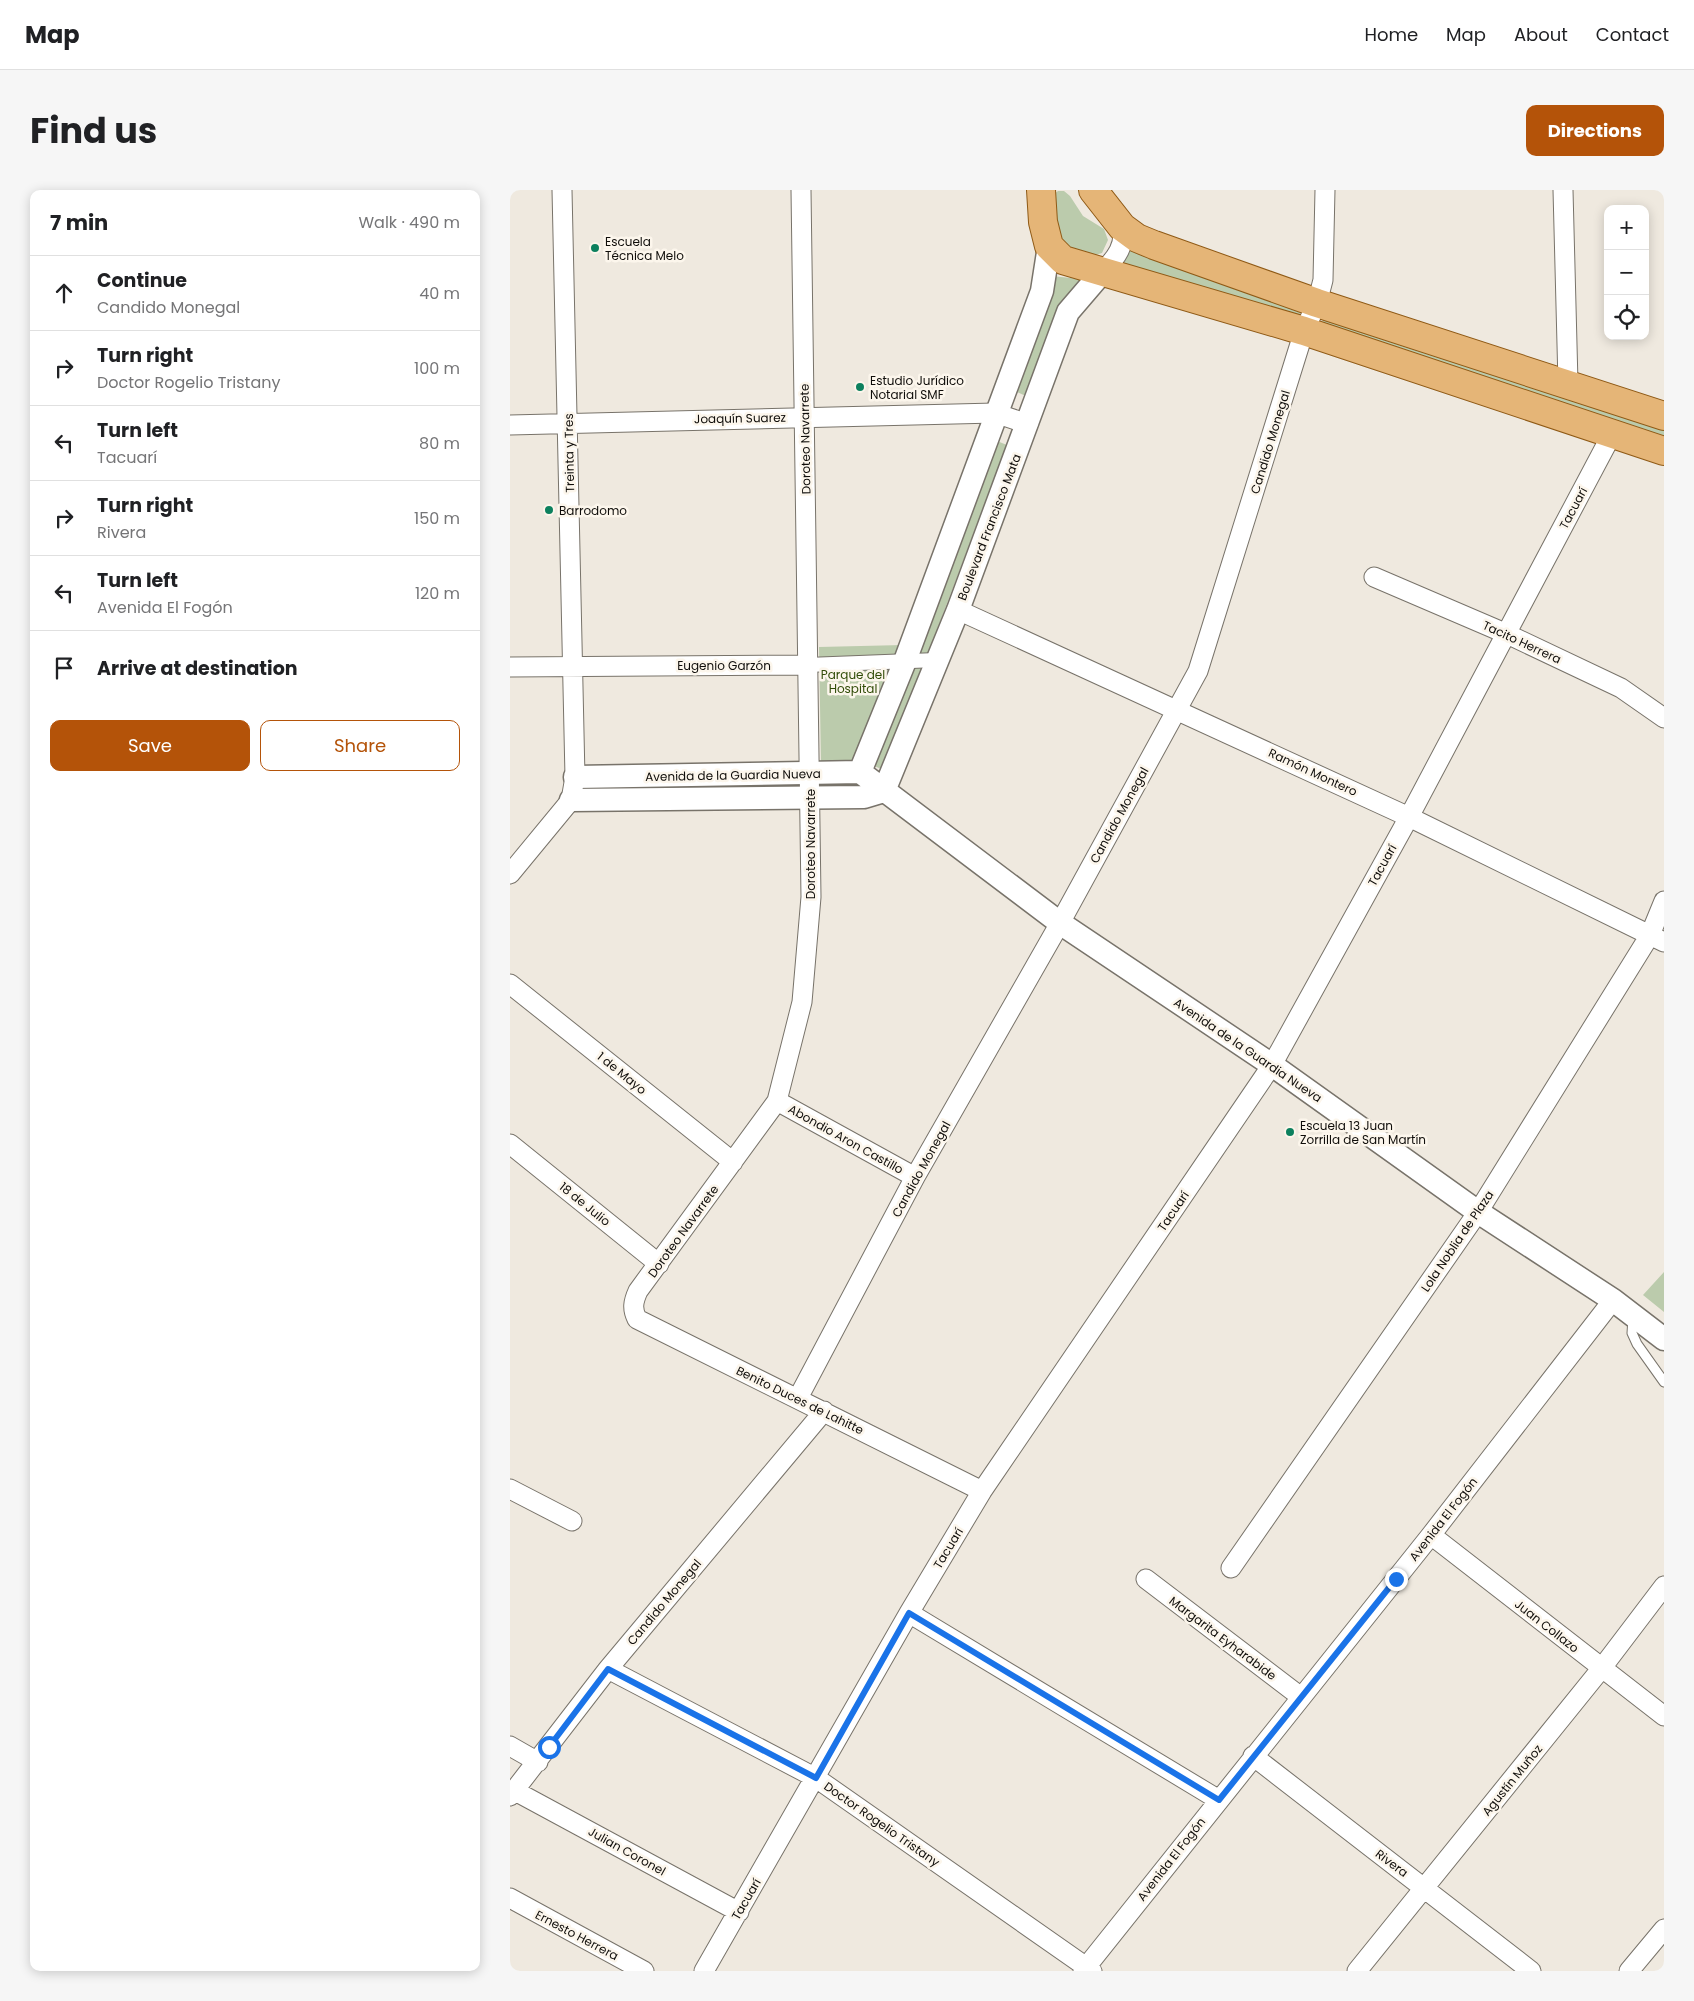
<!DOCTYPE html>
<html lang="en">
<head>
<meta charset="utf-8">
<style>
  body { margin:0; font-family:Poppins,sans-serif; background:#f6f6f6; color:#202124 }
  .controls { position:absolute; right:15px; top:15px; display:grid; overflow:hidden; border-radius:10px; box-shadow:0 2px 12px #0003 }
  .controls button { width:45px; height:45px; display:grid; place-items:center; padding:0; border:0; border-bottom:1px solid #e0e0e0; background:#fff; color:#202124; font:25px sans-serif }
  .stop { position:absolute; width:15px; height:15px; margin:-11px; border:4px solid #1a73e8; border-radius:50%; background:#fff }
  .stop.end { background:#1a73e8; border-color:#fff; box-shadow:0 1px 5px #0008 }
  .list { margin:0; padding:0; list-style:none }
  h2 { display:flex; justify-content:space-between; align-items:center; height:65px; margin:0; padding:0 20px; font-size:21px }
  h2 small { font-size:16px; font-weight:400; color:#757577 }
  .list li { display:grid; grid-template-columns:32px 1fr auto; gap:15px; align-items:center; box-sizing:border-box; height:75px; padding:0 20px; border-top:1px solid #e0e0e0 }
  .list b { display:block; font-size:19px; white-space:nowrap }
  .list p { margin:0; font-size:16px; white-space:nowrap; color:#757577 }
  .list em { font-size:16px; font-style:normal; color:#757577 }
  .actions { display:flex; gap:10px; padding:15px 20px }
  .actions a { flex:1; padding:11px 0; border:1px solid #b45309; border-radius:10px; text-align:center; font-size:18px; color:#b45309 }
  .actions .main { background:#b45309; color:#fff }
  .icon { flex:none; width:28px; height:28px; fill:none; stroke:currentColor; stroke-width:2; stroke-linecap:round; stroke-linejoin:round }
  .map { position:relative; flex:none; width:1154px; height:1781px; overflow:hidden; border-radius:10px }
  header { display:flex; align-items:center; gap:30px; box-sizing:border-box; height:70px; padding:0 25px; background:#fff; border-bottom:1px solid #e0e0e0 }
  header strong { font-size:24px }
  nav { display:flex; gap:28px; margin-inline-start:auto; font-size:18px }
  .intro { display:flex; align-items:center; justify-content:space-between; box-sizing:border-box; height:120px; padding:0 30px }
  h1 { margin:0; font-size:35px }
  .button { padding:12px 22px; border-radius:10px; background:#b45309; color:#fff; font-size:18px; font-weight:700 }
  main { display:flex; gap:30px; padding:0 30px }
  aside { flex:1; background:#fff; border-radius:10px; box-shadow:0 2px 12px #0003 }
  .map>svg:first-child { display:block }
  .green { fill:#bbcbac }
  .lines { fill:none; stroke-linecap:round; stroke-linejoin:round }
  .service-casing { stroke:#78736a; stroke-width:11 }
  .pedestrian-casing { stroke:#78736a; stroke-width:16 }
  .minor-casing { stroke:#78736a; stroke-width:21 }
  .tertiary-casing { stroke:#78736a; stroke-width:25 }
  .primary-casing { stroke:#8f5a16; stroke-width:30 }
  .service { stroke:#fff; stroke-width:9 }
  .pedestrian { stroke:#fff; stroke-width:14 }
  .minor { stroke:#fff; stroke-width:19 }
  .tertiary { stroke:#fff; stroke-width:22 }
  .primary { stroke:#e5b577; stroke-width:28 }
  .route { stroke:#1a73e8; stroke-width:6 }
  .poi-dot { fill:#0c805e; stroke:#fcf6ec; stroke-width:2 }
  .labels { text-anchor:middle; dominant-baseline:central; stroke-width:5; stroke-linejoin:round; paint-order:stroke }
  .poi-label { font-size:12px; fill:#0f0d0a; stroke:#fcf6ec; text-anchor:start }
  .street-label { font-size:12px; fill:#0f0d0a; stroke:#fcf6ec }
  .park-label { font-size:12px; fill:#314c08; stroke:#fcf6ec }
</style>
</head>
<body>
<header>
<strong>Map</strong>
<nav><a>Home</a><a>Map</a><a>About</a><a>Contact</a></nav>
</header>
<div class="intro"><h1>Find us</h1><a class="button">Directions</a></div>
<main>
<aside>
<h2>7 min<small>Walk · 490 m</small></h2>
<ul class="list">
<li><svg class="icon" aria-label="ahead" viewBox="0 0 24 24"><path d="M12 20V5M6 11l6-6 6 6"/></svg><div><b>Continue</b><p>Candido Monegal</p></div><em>40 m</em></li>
<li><svg class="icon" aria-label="right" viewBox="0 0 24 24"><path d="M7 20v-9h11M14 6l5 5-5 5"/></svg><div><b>Turn right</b><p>Doctor Rogelio Tristany</p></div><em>100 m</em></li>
<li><svg class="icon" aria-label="left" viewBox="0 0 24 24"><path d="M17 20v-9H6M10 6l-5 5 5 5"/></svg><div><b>Turn left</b><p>Tacuarí</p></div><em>80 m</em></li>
<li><svg class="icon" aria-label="right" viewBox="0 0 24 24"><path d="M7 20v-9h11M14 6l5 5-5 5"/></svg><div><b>Turn right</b><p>Rivera</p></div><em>150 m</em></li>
<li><svg class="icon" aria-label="left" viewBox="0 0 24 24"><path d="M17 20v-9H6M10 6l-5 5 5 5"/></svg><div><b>Turn left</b><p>Avenida El Fogón</p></div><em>120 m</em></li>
<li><svg class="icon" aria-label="arrive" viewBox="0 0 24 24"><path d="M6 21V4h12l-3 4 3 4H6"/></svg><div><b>Arrive at destination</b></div></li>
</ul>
<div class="actions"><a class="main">Save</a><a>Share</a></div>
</aside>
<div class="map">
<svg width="1154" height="1781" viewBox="0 0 1154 1781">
  <rect width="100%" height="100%" fill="#efe9df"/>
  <path class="green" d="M548 1H554L560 6 573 26 594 39 598 50 592 63 582 66 550 55 544 42V4Z
    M618 55 792 117 789 128 614 73Z
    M542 86 579 90 518 207 505 201Z
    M814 126 1154 239V250L811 136Z
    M487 251 497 255 374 580 364 576Z
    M393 455 345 574H311L309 457Z
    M1154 1082V1122L1133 1105Z"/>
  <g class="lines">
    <defs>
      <path id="service" d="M1123 1128 1122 1143 1127 1154 1154 1192"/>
      <path id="pedestrian" d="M297 475 427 470"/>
      <path id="minor" d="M291 0 301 707 292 812 267 911 128 1101C123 1112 122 1119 127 1129L472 1301
        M1053 0 1058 193
        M594 80C606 68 616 55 612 37
        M0 235 485 223 518 234
        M864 387 997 444 1111 498 1154 528
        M448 420 899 627 1154 752
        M0 477 297 475
        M0 684 61 610 65 587 52 0
        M0 794 223 972
        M267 911 405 987
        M0 954 149 1074
        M288 1208 405 987 550 733 688 481 794 141 807 113 813 90 815 0
        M0 1299 62 1331
        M921 1345 1154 1526
        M721 1378 968 1022 1140 745 1154 711
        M636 1389 791 1507
        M399 1423 709 1610
        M98 1479 306 1588 582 1781
        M0 1556 28 1572
        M743 1566 1021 1781
        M5 1601 229 1722
        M0 1606 98 1479 314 1221
        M0 1708 134 1781
        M194 1781 399 1423 472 1301 762 875 899 627 1102 244
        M573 1781 921 1345 1103 1110
        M847 1781 1091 1479 1154 1396
        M1119 1781 1154 1739"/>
      <path id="tertiary" d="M350 582 395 471 532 101 539 56
        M65 587 350 582 550 733 762 875 968 1022 1103 1110 1154 1149
        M374 601 448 420 558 122 594 80
        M61 610 354 607 374 601"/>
      <path id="primary" d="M531 0 533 32 539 56 553 70 794 141 1154 261
        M583 0 612 37 627 48 644 55 807 113 1154 226"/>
    </defs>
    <use href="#service" class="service-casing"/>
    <use href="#pedestrian" class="pedestrian-casing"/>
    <use href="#minor" class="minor-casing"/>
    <use href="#tertiary" class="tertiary-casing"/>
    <use href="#primary" class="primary-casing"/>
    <use href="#service" class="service"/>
    <use href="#pedestrian" class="pedestrian"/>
    <use href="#minor" class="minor"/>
    <use href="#tertiary" class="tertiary"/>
    <use href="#primary" class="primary"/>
  </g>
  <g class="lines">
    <path class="route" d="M39 1557 98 1479 306 1588 399 1423 709 1610 886 1389"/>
  </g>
  <g class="poi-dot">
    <circle cx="85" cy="58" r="5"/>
    <circle cx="350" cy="197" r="5"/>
    <circle cx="39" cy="320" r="5"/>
    <circle cx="780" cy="942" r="5"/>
  </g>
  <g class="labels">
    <g class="poi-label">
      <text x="95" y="51">Escuela<tspan x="95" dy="14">Técnica Melo</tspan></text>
      <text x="360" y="190">Estudio Jurídico<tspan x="360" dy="14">Notarial SMF</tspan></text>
      <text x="49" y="320">Barrodomo</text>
      <text x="790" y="935">Escuela 13 Juan<tspan x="790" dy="14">Zorrilla de San Martín</tspan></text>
    </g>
    <g class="street-label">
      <text transform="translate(230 228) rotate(-1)">Joaquín Suarez</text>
      <text transform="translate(295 249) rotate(-91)">Doroteo Navarrete</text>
      <text transform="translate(760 252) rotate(-73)">Candido Monegal</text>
      <text transform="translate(59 263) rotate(-91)">Treinta y Tres</text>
      <text transform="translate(1063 318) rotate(-62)">Tacuarí</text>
      <text transform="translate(479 337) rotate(-69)">Boulevard Francisco Mata</text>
      <text transform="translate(1012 452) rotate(25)">Tacito Herrera</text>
      <text x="214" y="475">Eugenio Garzón</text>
      <text transform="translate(803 582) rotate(25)">Ramón Montero</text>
      <text transform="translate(223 585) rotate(-1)">Avenida de la Guardia Nueva</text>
      <text transform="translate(609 625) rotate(-61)">Candido Monegal</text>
      <text transform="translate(300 654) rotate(-90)">Doroteo Navarrete</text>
      <text transform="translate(872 675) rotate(-61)">Tacuarí</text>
      <text transform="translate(738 860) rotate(34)">Avenida de la Guardia Nueva</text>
      <text transform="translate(112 883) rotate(39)">1 de Mayo</text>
      <text transform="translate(336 949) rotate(29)">Abondio Aron Castillo</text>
      <text transform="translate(411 979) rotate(-61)">Candido Monegal</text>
      <text transform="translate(75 1014) rotate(39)">18 de Julio</text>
      <text transform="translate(663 1021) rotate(-56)">Tacuarí</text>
      <text transform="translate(173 1041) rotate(-54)">Doroteo Navarrete</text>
      <text transform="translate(947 1051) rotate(-56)">Lola Noblia de Plaza</text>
      <text transform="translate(290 1210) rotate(26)">Benito Duces de Lahitte</text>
      <text transform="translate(933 1329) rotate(-52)">Avenida El Fogón</text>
      <text transform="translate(438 1358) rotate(-59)">Tacuarí</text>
      <text transform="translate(154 1412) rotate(-50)">Candido Monegal</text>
      <text transform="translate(1037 1436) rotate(38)">Juan Collazo</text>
      <text transform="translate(713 1448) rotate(37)">Margarita Eyharabide</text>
      <text transform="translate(1002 1590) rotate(-51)">Agustín Muñoz</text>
      <text transform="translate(372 1634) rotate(35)">Doctor Rogelio Tristany</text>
      <text transform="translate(117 1661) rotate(29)">Julian Coronel</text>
      <text transform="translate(661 1669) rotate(-52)">Avenida El Fogón</text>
      <text transform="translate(882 1673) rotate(37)">Rivera</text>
      <text transform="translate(236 1709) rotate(-60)">Tacuarí</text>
      <text transform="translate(67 1745) rotate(28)">Ernesto Herrera</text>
    </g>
    <g class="park-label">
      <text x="343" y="484">Parque del<tspan x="343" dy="14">Hospital</tspan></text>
    </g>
  </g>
</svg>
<div class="controls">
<button>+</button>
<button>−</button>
<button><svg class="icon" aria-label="locate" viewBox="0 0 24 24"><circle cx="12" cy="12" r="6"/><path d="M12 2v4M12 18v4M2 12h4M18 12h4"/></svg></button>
</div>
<div class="stop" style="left:39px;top:1557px"></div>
<div class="stop end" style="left:886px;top:1389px"></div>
</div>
</main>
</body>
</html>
